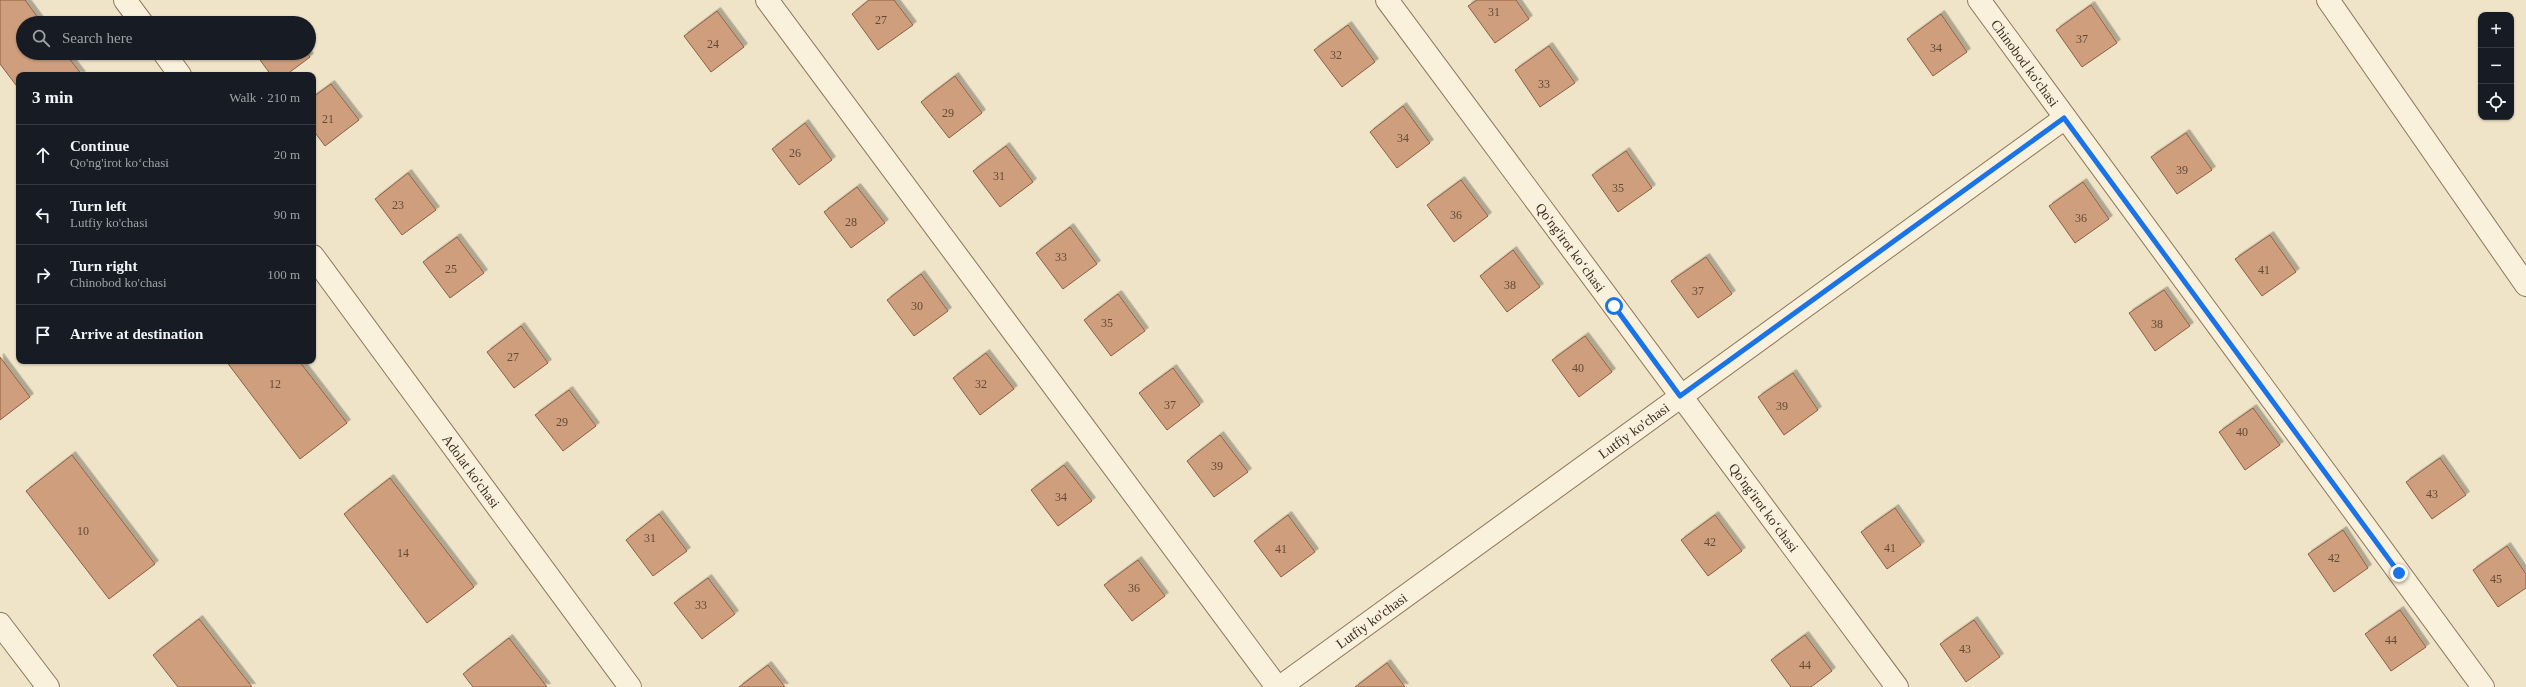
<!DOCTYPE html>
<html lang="en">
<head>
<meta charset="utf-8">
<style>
  body { margin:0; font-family:"Times New Roman",serif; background:#20242c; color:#f1f3f6 }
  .controls { position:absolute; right:12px; top:12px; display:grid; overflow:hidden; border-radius:8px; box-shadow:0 1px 3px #0004 }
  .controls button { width:36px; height:36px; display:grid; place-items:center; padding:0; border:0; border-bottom:1px solid #363941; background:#171b24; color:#f1f3f6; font:20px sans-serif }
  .stop { position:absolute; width:12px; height:12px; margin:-9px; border:3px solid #1a73e8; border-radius:50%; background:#fff }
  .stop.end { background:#1a73e8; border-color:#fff; box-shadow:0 1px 4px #0008 }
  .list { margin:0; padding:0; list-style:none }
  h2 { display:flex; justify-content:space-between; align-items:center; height:52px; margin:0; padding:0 16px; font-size:17px }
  h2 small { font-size:13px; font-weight:400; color:#9ea1a6 }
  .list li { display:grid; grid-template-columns:26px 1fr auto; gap:12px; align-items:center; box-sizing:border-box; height:60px; padding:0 16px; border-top:1px solid #363941 }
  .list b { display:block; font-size:15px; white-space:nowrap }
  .list p { margin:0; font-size:13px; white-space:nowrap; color:#9ea1a6 }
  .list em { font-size:13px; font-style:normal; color:#9ea1a6 }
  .icon { flex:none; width:22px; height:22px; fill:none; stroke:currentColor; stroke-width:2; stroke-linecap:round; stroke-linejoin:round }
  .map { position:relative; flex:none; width:2526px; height:687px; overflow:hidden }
  .search { position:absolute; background:#171b24; box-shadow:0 1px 3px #0004; left:16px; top:16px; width:300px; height:44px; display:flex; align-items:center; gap:10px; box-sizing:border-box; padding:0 14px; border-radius:22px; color:#9ea1a6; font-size:15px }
  .panel { position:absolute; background:#171b24; box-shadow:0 1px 3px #0004; left:16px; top:72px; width:300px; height:292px; border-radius:8px }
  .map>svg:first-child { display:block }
  .building { fill:#cf9f7d; stroke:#8d5f41; filter:url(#shadow) }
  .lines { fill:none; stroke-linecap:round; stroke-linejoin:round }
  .street-casing { stroke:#8d765c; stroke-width:24 }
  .street { stroke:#faf1dc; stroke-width:22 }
  .route { stroke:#1a73e8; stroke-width:5 }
  .labels { text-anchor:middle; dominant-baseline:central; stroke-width:3.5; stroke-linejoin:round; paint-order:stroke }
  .number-label { font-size:12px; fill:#624a37 }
  .street-label { font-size:14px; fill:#3d2e20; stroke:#f7eed8 }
</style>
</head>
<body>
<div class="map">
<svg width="2526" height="687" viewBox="0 0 2526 687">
  <defs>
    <filter id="shadow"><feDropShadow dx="3.5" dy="-3.5" stdDeviation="0" flood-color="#0004"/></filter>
  </defs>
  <rect width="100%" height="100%" fill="#f0e4c8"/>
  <path class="building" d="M0 0H25L42 23H23V53H65L82 75H19V89L0 64Z
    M869 0H894L913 25 878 50 852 14Z
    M1477 0H1516L1529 19 1495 43 1468 6Z
    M2091 5 2117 43 2082 67 2056 30Z
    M717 11 744 47 711 72 684 36Z
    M1941 14 1967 52 1933 76 1907 39Z
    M1348 25 1375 62 1342 87 1314 50Z
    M1549 46 1575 83 1540 107 1515 70Z
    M255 53H307L310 57 286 75H271Z
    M955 76 982 113 949 138 921 102Z
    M331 84 359 120 325 146 313 130V97Z
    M1403 106 1430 143 1397 168 1370 132Z
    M805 123 832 160 799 185 772 149Z
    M2186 133 2212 170 2177 194 2151 157Z
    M1006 146 1033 182 1000 207 973 171Z
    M1626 151 1652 188 1618 212 1592 175Z
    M408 173 436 210 402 235 375 199Z
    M1461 180 1488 216 1454 242 1427 205Z
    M2083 182 2109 219 2075 243 2049 206Z
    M857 187 885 223 851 248 824 212Z
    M1070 227 1097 264 1063 289 1036 253Z
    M2270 235 2296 272 2262 296 2235 259Z
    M457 237 484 273 450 298 423 262Z
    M1513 250 1540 287 1507 312 1480 276Z
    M1706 257 1732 294 1698 318 1671 281Z
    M921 274 948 311 914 336 887 300Z
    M2164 290 2190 326 2155 351 2129 313Z
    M1118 294 1145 331 1111 356 1084 320Z
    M521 326 548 363 514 388 487 352Z
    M1585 336 1612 372 1579 397 1552 360Z
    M986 353 1014 389 980 415 953 378Z
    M0 357 30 397 0 420Z
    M226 361H299L347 423 300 459Z
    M1173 368 1200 405 1167 430 1139 393Z
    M1793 373 1818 410 1784 435 1758 397Z
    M569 390 596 426 563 451 535 415Z
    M2253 408 2280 445 2245 470 2219 432Z
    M1220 435 1248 472 1214 497 1187 461Z
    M72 455 155 564 109 599 26 491Z
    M2440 458 2466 495 2432 519 2406 482Z
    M1064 465 1092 501 1058 526 1031 490Z
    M390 478 474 587 427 623 344 514Z
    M1895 508 1921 545 1887 569 1861 532Z
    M659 514 687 551 653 576 626 540Z
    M1288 515 1315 552 1281 577 1254 541Z
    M1715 515 1742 551 1708 576 1681 540Z
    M2343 530 2368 568 2334 592 2308 554Z
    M2507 546 2526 574V588L2498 607 2473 570Z
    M1138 560 1165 596 1132 621 1104 585Z
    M708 578 735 614 702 639 674 603Z
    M2400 610 2426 647 2391 671 2365 634Z
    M199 619 252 687H178L153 655Z
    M1974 620 2000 657 1966 682 1940 644Z
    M1805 635 1832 671 1811 687H1791L1771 660Z
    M509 638 547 687H473L463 674Z
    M1387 663 1405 687H1355Z
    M768 665 785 687H739Z"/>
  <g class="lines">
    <defs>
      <g id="street">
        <path d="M125 0 142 23"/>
        <path d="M767 0 1277 687"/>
        <path id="s1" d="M1387 0 1897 687"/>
        <path id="s2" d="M1979 0 2483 687"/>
        <path d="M2328 0 2526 285"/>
        <path d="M164 53 180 75"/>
        <path id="s3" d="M313 256 630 687"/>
        <path d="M0 624 48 687"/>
        <path id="s4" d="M1280 687 2065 118"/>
      </g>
    </defs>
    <use href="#street" class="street-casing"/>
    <use href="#street" class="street"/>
  </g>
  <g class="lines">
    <path class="route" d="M1614 306 1680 396 2064 118 2399 573"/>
  </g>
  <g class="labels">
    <g class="number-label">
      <text x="1494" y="12">31</text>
      <text x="881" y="20">27</text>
      <text x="2082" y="39">37</text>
      <text x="713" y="44">24</text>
      <text x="1936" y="48">34</text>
      <text x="1336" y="55">32</text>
      <text x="1544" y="84">33</text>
      <text x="948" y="113">29</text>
      <text x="328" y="119">21</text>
      <text x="1403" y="138">34</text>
      <text x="795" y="153">26</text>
      <text x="2182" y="170">39</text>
      <text x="999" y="176">31</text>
      <text x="1618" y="188">35</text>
      <text x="398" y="205">23</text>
      <text x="1456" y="215">36</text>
      <text x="2081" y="218">36</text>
      <text x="851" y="222">28</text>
      <text x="1061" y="257">33</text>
      <text x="451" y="269">25</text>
      <text x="2264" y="270">41</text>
      <text x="1510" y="285">38</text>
      <text x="1698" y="291">37</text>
      <text x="917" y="306">30</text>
      <text x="1107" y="323">35</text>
      <text x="2157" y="324">38</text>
      <text x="513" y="357">27</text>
      <text x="1578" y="368">40</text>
      <text x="275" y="384">12</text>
      <text x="981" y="384">32</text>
      <text x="1170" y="405">37</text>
      <text x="1782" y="406">39</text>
      <text x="562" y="422">29</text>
      <text x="2242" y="432">40</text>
      <text x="1217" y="466">39</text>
      <text x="2432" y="494">43</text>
      <text x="1061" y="497">34</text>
      <text x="83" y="531">10</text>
      <text x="650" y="538">31</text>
      <text x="1710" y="542">42</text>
      <text x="1890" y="548">41</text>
      <text x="1281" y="549">41</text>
      <text x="403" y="553">14</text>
      <text x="2334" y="558">42</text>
      <text x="2496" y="579">45</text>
      <text x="1134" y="588">36</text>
      <text x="701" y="605">33</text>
      <text x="2391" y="640">44</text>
      <text x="1965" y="649">43</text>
      <text x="1805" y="665">44</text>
    </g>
    <g class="street-label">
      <text stroke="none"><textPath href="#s2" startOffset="78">Chinobod ko'chasi</textPath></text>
      <text stroke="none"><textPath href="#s1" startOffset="308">Qo'ng'irot ko‘chasi</textPath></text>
      <text stroke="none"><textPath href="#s4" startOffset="437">Lutfiy ko'chasi</textPath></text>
      <text stroke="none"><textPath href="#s3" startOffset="267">Adolat ko'chasi</textPath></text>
      <text stroke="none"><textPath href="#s1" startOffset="632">Qo'ng'irot ko‘chasi</textPath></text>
      <text stroke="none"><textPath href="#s4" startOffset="113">Lutfiy ko'chasi</textPath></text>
    </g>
  </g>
</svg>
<div class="controls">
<button>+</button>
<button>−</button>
<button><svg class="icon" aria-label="locate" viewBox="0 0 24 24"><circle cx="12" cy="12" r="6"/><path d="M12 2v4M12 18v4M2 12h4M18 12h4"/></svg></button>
</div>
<div class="stop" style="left:1614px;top:306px"></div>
<div class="stop end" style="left:2399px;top:573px"></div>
<div class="search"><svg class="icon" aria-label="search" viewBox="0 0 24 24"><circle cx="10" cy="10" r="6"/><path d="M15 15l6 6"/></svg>Search here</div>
<section class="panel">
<h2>3 min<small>Walk · 210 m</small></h2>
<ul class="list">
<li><svg class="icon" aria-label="ahead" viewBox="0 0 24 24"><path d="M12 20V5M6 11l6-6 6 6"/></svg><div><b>Continue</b><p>Qo'ng'irot ko‘chasi</p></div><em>20 m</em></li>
<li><svg class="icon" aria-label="left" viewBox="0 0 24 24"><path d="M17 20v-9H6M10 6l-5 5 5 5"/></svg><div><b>Turn left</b><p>Lutfiy ko'chasi</p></div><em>90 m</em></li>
<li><svg class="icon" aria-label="right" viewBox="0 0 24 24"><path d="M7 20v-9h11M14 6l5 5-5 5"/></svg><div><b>Turn right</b><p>Chinobod ko'chasi</p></div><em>100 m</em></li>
<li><svg class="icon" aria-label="arrive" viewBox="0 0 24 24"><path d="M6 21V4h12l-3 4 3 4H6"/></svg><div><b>Arrive at destination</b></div></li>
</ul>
</section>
</div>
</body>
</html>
